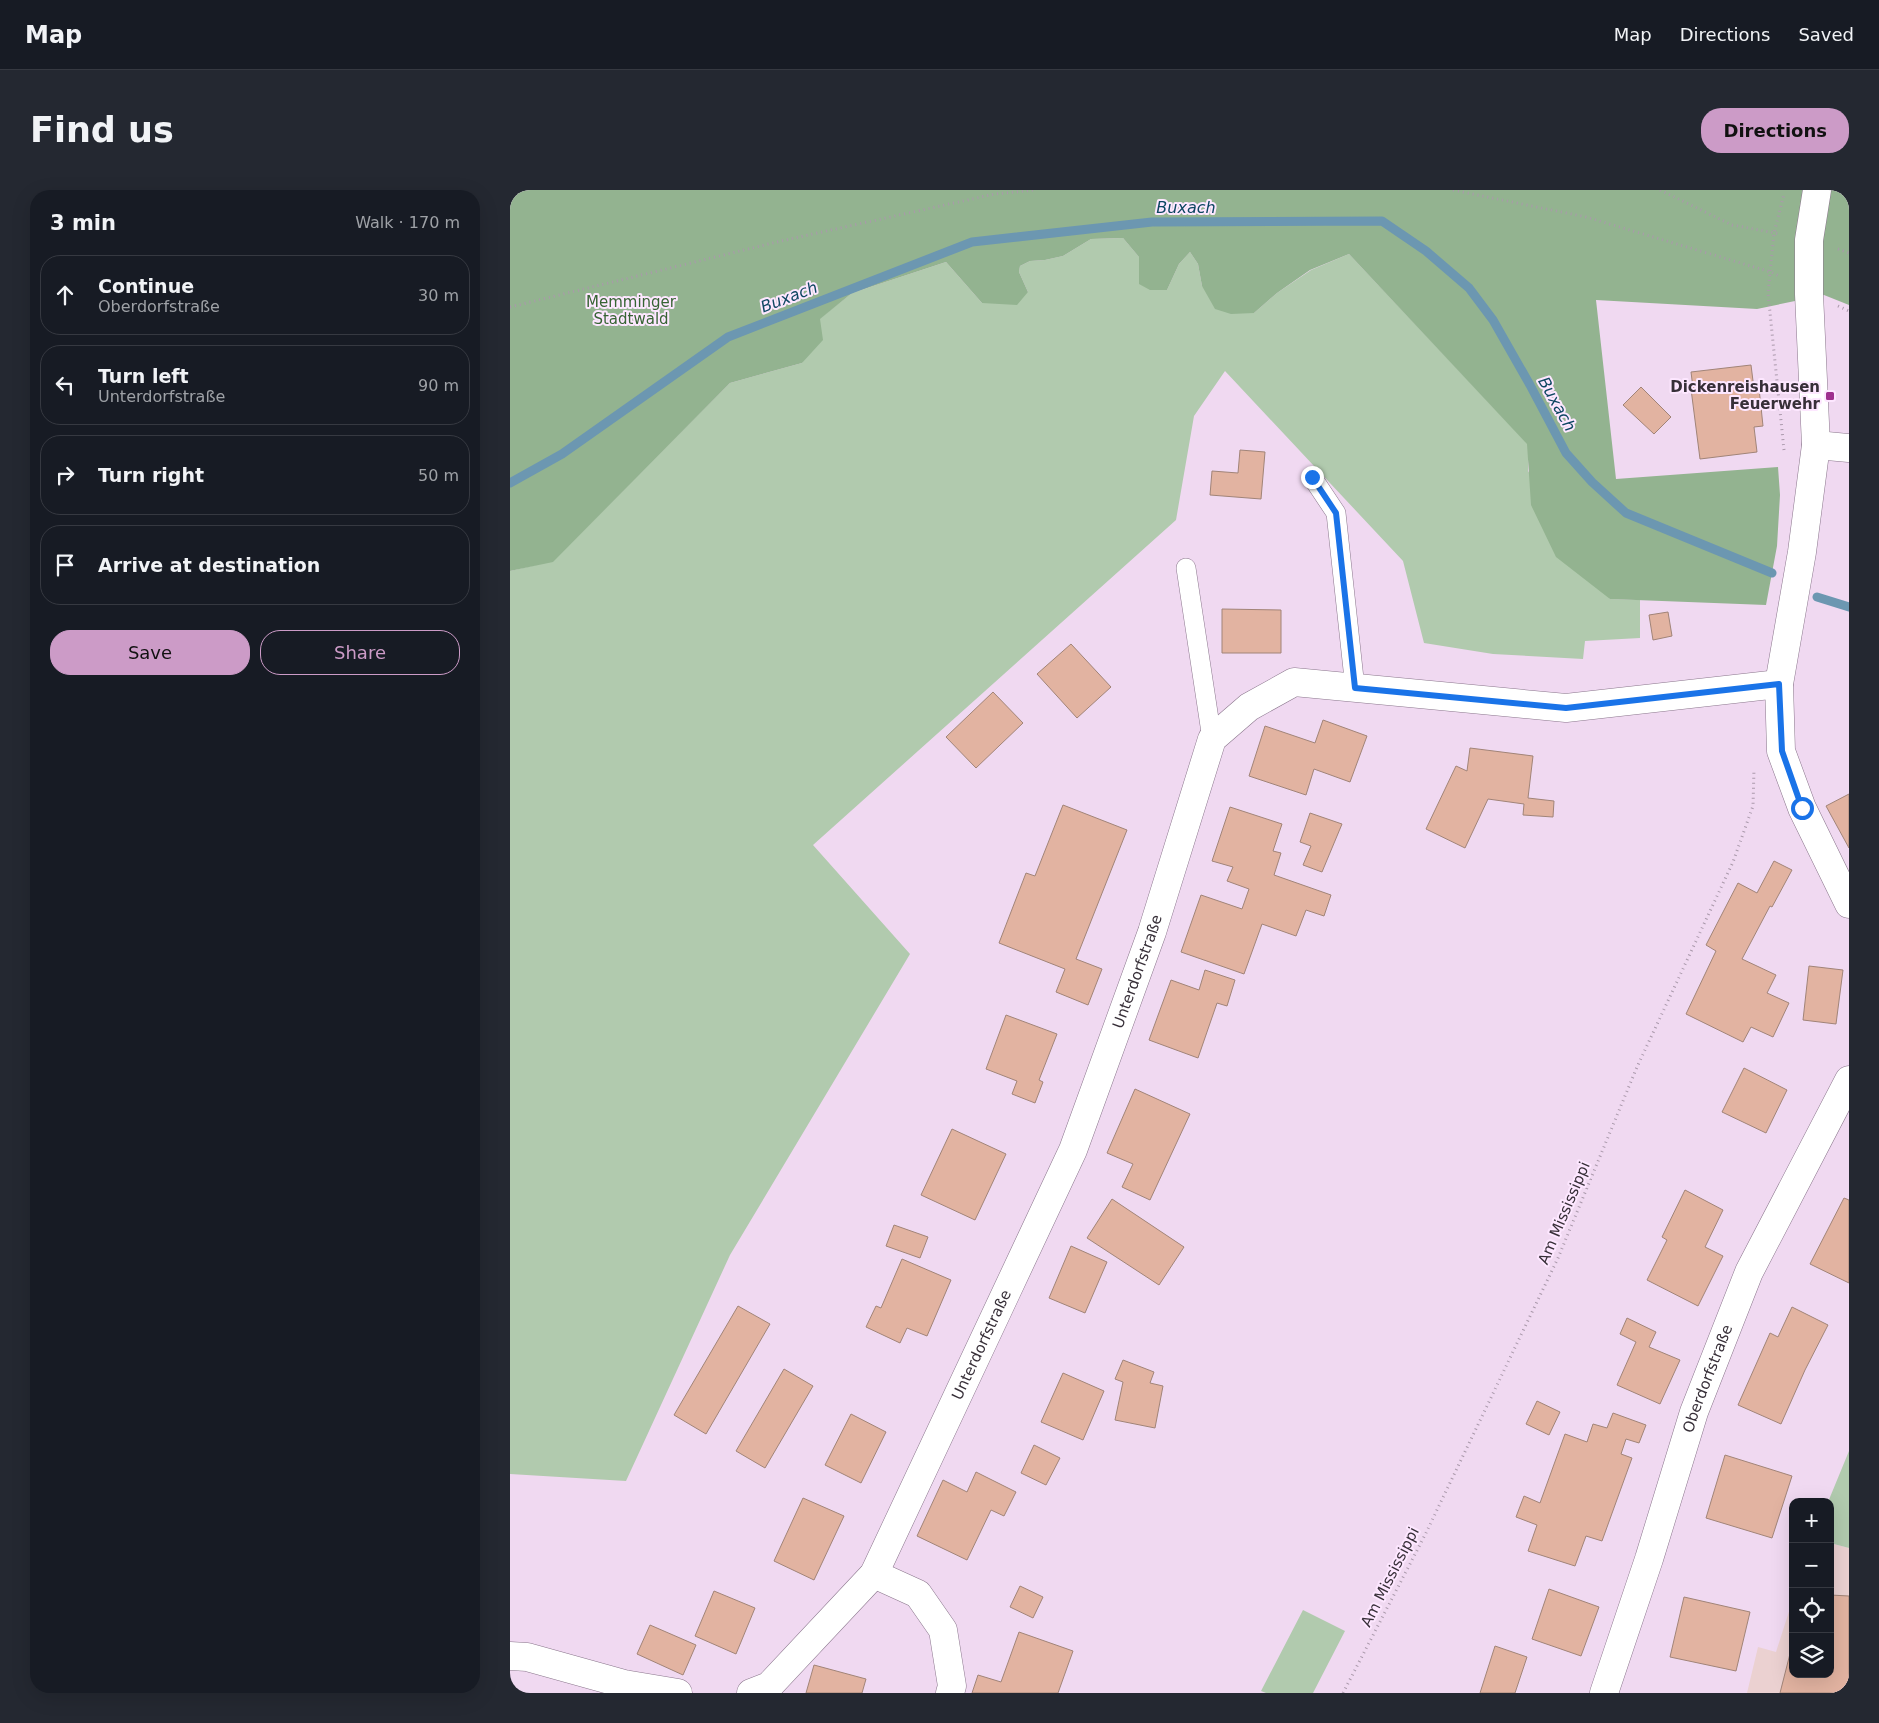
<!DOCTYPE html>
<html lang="en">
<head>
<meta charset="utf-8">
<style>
  body { margin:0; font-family:"DejaVu Sans",sans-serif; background:#242831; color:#f1f3f6 }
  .controls { position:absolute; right:15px; bottom:15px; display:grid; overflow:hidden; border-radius:10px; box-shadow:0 5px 20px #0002 }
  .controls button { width:45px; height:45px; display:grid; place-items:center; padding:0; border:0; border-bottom:1px solid #363941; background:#171b24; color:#f1f3f6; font:25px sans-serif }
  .stop { position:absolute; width:15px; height:15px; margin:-11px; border:4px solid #1a73e8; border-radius:50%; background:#fff }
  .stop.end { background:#1a73e8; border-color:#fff; box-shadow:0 1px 5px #0008 }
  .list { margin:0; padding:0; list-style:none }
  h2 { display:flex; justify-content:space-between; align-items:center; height:65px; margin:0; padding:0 20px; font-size:21px }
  h2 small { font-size:16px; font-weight:400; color:#9ea1a6 }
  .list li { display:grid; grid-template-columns:32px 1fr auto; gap:15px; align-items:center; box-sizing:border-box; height:80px; margin:0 10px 10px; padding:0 10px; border:1px solid #363941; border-radius:20px }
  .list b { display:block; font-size:19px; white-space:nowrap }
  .list p { margin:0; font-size:16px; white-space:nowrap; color:#9ea1a6 }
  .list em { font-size:16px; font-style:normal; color:#9ea1a6 }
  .actions { display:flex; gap:10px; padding:15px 20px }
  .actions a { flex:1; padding:11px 0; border:1px solid #cc9bc7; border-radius:20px; text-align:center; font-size:18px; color:#cc9bc7 }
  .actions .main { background:#cc9bc7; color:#111 }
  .icon { flex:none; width:28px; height:28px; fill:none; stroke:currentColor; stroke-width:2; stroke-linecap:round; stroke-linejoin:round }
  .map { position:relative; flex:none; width:1339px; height:1503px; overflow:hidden; border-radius:20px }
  header { display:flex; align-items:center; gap:30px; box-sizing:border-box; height:70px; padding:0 25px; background:#171b24; border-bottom:1px solid #363941 }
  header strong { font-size:24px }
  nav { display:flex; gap:28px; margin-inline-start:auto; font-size:18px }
  .intro { display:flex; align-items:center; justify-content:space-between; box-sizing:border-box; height:120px; padding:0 30px }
  h1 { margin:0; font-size:35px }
  .button { padding:12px 22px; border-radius:20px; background:#cc9bc7; color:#111; font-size:18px; font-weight:700 }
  main { display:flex; gap:30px; padding:0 30px }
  aside { flex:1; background:#171b24; border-radius:20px; box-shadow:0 5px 20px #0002 }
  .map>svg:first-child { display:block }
  .education { fill:#ebd1d1 }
  .green { fill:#b1caae }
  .forest { fill:#93b390 }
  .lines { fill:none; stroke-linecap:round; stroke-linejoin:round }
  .stream { stroke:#6c97b1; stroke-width:9 }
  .building { fill:#e2b3a1; stroke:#a18478 }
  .service-casing { stroke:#8a768c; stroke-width:20 }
  .minor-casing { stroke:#8a768c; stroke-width:29 }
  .tertiary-casing { stroke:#8a768c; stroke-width:29 }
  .path { stroke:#aa99ab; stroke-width:3; stroke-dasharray:1 4; stroke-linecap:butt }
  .service { stroke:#fff; stroke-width:19 }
  .minor { stroke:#fff; stroke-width:28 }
  .tertiary { stroke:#fff; stroke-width:28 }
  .route { stroke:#1a73e8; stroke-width:6 }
  .poi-dot { fill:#9e308e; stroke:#fde7ff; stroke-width:2 }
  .labels { text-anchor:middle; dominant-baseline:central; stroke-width:4; stroke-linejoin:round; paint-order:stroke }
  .park-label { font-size:15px; fill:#376434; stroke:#fde7ff }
  .poi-label { font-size:15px; font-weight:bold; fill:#372f38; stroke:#fde7ff; text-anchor:end }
  .street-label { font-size:15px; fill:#372f38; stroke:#fde7ff }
  .water-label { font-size:16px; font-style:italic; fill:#0d4661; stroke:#fde7ff }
</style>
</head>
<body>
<header>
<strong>Map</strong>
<nav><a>Map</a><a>Directions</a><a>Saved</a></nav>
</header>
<div class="intro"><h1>Find us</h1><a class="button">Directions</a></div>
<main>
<aside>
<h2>3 min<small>Walk · 170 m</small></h2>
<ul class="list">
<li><svg class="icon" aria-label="ahead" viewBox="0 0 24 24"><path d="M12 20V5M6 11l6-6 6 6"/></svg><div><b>Continue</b><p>Oberdorfstraße</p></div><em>30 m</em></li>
<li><svg class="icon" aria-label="left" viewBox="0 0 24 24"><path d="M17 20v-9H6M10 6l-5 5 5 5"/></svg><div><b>Turn left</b><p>Unterdorfstraße</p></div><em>90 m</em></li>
<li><svg class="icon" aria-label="right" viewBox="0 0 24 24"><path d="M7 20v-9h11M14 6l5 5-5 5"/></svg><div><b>Turn right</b></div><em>50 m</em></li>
<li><svg class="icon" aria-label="arrive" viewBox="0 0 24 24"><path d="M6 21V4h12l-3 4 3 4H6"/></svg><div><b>Arrive at destination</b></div></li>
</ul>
<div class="actions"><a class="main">Save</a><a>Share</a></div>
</aside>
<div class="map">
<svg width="1339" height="1503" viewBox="0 0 1339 1503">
  <rect width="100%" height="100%" fill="#f0d9f1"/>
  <path class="education" d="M1320 1353 1339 1358V1503H1237L1248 1457 1266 1462 1283 1409V1484H1320Z"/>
  <path class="green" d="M613 48 657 100 669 74 680 62 688 74 692 96 744 123 767 103 801 80 839 64 1018 254V281L1100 409 1130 410V448L1075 451 1073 469 983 464 914 453 893 371 715 181 684 226 666 330 303 655 400 764 220 1065 116 1291 0 1284V381L43 371 220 193 292 173 309 129 342 103 436 72 472 113 518 102 509 82 510 76 520 71 535 70 553 66 581 49Z
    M1339 1261V1358L1320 1353V1312H1318Z
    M793 1420 835 1441 803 1503H756L751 1501Z"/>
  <path class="forest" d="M0 0H1339V115L1314 105 1247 119 1086 110 1106 289 1268 277 1270 305 1267 356 1256 415 1100 409 1046 367 1021 315 1017 254 839 64 800 80 767 103 744 123 721 124 705 119 692 96 688 74 680 62 669 74 657 100H640L629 94V67L613 48 581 49 553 66 535 70 520 71 510 76 509 82 518 102 507 115 472 113 436 72 342 103 310 129 313 150 292 173 220 193 43 372 0 381Z"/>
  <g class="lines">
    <path class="stream" d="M0 293 52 264 218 147 462 52 642 32 872 31 916 61 959 98 983 130 1020 195 1056 263 1082 292 1116 323 1262 383
      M1307 407 1339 417"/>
  </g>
  <path class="building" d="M1241 175 1244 199 1249 198 1253 236 1244 237 1247 262 1190 269 1181 199 1183 198 1181 182Z
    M1131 197 1161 227 1144 244 1113 215Z
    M730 260 755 262 751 309 700 305 702 281 728 283Z
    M712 419 771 420V463H712Z
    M1158 422 1162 446 1143 450 1139 425Z
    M561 454 601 497 567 528 527 484Z
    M483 502 513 533 466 578 436 547Z
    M813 530 857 546 840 592 804 579 796 605 739 586 755 536 805 553Z
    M960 558 1023 566 1018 608 1044 611 1043 627 1013 625 1014 614 978 609 955 658 916 639 946 576 957 581Z
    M1339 604V658L1316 616Z
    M553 615 617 640 566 769 592 779 578 815 546 802 555 779 489 753 516 683 525 686Z
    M720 617 772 634 763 661 771 663 764 685 821 705 814 726 796 720 786 746 752 734 734 784 671 762 691 705 732 719 739 699 717 691 723 677 702 671Z
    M800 623 832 634 812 682 793 675 801 656 790 652Z
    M1264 671 1282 680 1262 717 1260 716 1232 769 1266 785 1257 803 1279 813 1263 847 1241 837 1233 852 1176 824 1206 761 1196 755 1228 693 1247 703Z
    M1299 776 1333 780 1326 834 1293 830Z
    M695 780 725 790 717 816 707 813 688 868 639 850 661 790 689 800Z
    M496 825 547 844 529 890 533 892 525 913 502 904 507 891 476 879Z
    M1234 878 1277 900 1256 943 1212 922Z
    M625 899 680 924 640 1010 612 997 623 974 597 963Z
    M442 939 496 964 465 1030 411 1005Z
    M1175 1000 1213 1020 1195 1057 1213 1066 1188 1116 1137 1090 1157 1050 1152 1047Z
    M1334 1008 1339 1010V1093L1300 1074Z
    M602 1009 674 1057 649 1095 577 1048Z
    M384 1035 418 1047 410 1068 376 1056Z
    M561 1056 597 1072 575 1123 539 1108Z
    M392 1069 441 1090 417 1146 397 1138 390 1153 356 1137 366 1116 371 1118Z
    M228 1116 260 1134 196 1244 164 1225Z
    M1282 1117 1318 1135 1295 1180 1271 1234 1228 1215 1260 1143 1268 1147Z
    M1117 1128 1146 1142 1139 1157 1170 1170 1150 1214 1107 1195 1126 1152 1110 1144Z
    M613 1170 644 1182 640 1193 653 1196 645 1238 605 1230 613 1192 605 1189Z
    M274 1179 303 1196 255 1278 226 1261Z
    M553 1183 594 1201 573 1250 531 1232Z
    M1027 1211 1050 1222 1039 1245 1016 1234Z
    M1103 1223 1136 1235 1129 1253 1116 1249 1111 1264 1122 1268 1092 1351 1076 1346 1065 1376 1018 1361 1027 1335 1006 1327 1014 1306 1030 1313 1055 1244 1077 1252 1083 1234 1097 1238Z
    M341 1224 376 1242 351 1293 315 1275Z
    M524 1255 550 1268 536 1295 511 1283Z
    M1215 1265 1282 1286 1262 1348 1196 1328Z
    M466 1282 506 1302 494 1326 481 1320 457 1370 407 1346 433 1290 457 1302Z
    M293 1308 334 1326 304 1390 264 1371Z
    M510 1396 533 1407 523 1428 500 1417Z
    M1039 1399 1089 1417 1071 1466 1022 1449Z
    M204 1401 245 1418 226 1464 185 1446Z
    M1320 1405 1339 1406V1503H1270L1283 1452V1484H1320Z
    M1174 1407 1240 1422 1226 1481 1160 1467Z
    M140 1435 186 1455 173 1485 127 1464Z
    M509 1442 563 1461 548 1503H462L468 1485 491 1492Z
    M985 1456 1017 1467 1005 1503H970Z
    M304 1475 356 1489 352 1503H296Z"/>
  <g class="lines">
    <defs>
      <path id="service" d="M802 287 826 323 845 498
        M676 378 702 549"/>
      <g id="minor">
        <path d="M1306 255 1339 258"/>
        <path d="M364 1384 408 1404 433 1440 442 1496 440 1503"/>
        <path d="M0 1466 17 1467 114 1494 168 1503"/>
        <path id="s1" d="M241 1503 259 1496 364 1384 563 960 642 742 702 549 739 517 784 492 1056 518 1269 494"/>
      </g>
      <g id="tertiary">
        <path d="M1307 0 1299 50V104L1306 255 1292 362 1269 494 1271 561 1292 618 1339 714"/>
        <path id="s2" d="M1094 1503 1139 1369 1184 1222 1239 1082 1339 890"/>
      </g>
    </defs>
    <use href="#service" class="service-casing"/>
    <use href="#minor" class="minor-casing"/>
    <use href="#tertiary" class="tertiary-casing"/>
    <path class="path" d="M943 0 1076 27 1261 82 1269 86
      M1150 0 1222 35 1271 44
      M1328 59 1339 63
      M1328 116 1339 121
      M0 117 271 51 485 4 524 0
      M1274 260 1258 103 1264 43 1274 4
      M833 1503 915 1345 1048 1068 1127 877 1223 672 1243 616 1244 579"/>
    <use href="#service" class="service"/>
    <use href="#minor" class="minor"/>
    <use href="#tertiary" class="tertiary"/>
  </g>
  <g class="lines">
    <path class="route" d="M802 287 826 323 845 498 1056 518 1269 494 1272 561 1292 618"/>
  </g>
  <rect class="poi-dot" x="1315" y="201" width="10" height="10" rx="2.5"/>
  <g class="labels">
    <g class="park-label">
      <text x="121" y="112">Memminger<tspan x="121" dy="17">Stadtwald</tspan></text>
    </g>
    <g class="poi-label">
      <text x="1310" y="197">Dickenreishausen<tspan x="1310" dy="17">Feuerwehr</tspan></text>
    </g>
    <g class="street-label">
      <text stroke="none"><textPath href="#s1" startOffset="831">Unterdorfstraße</textPath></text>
      <text transform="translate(1054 1023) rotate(-67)">Am Mississippi</text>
      <text stroke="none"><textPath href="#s1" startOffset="426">Unterdorfstraße</textPath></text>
      <text stroke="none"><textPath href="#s2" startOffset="331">Oberdorfstraße</textPath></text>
      <text transform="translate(880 1387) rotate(-63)">Am Mississippi</text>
    </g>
    <g class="water-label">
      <text x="676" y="17">Buxach</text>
      <text transform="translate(279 107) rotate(-21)">Buxach</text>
      <text transform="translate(1047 214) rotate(61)">Buxach</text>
    </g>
  </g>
</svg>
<div class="controls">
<button>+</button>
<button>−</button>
<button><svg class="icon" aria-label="locate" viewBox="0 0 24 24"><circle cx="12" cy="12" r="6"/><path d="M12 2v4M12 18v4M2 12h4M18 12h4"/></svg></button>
<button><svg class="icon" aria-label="layers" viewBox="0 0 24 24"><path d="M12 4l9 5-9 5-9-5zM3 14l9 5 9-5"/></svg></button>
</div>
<div class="stop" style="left:1292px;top:618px"></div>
<div class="stop end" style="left:802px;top:287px"></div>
</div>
</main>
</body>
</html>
